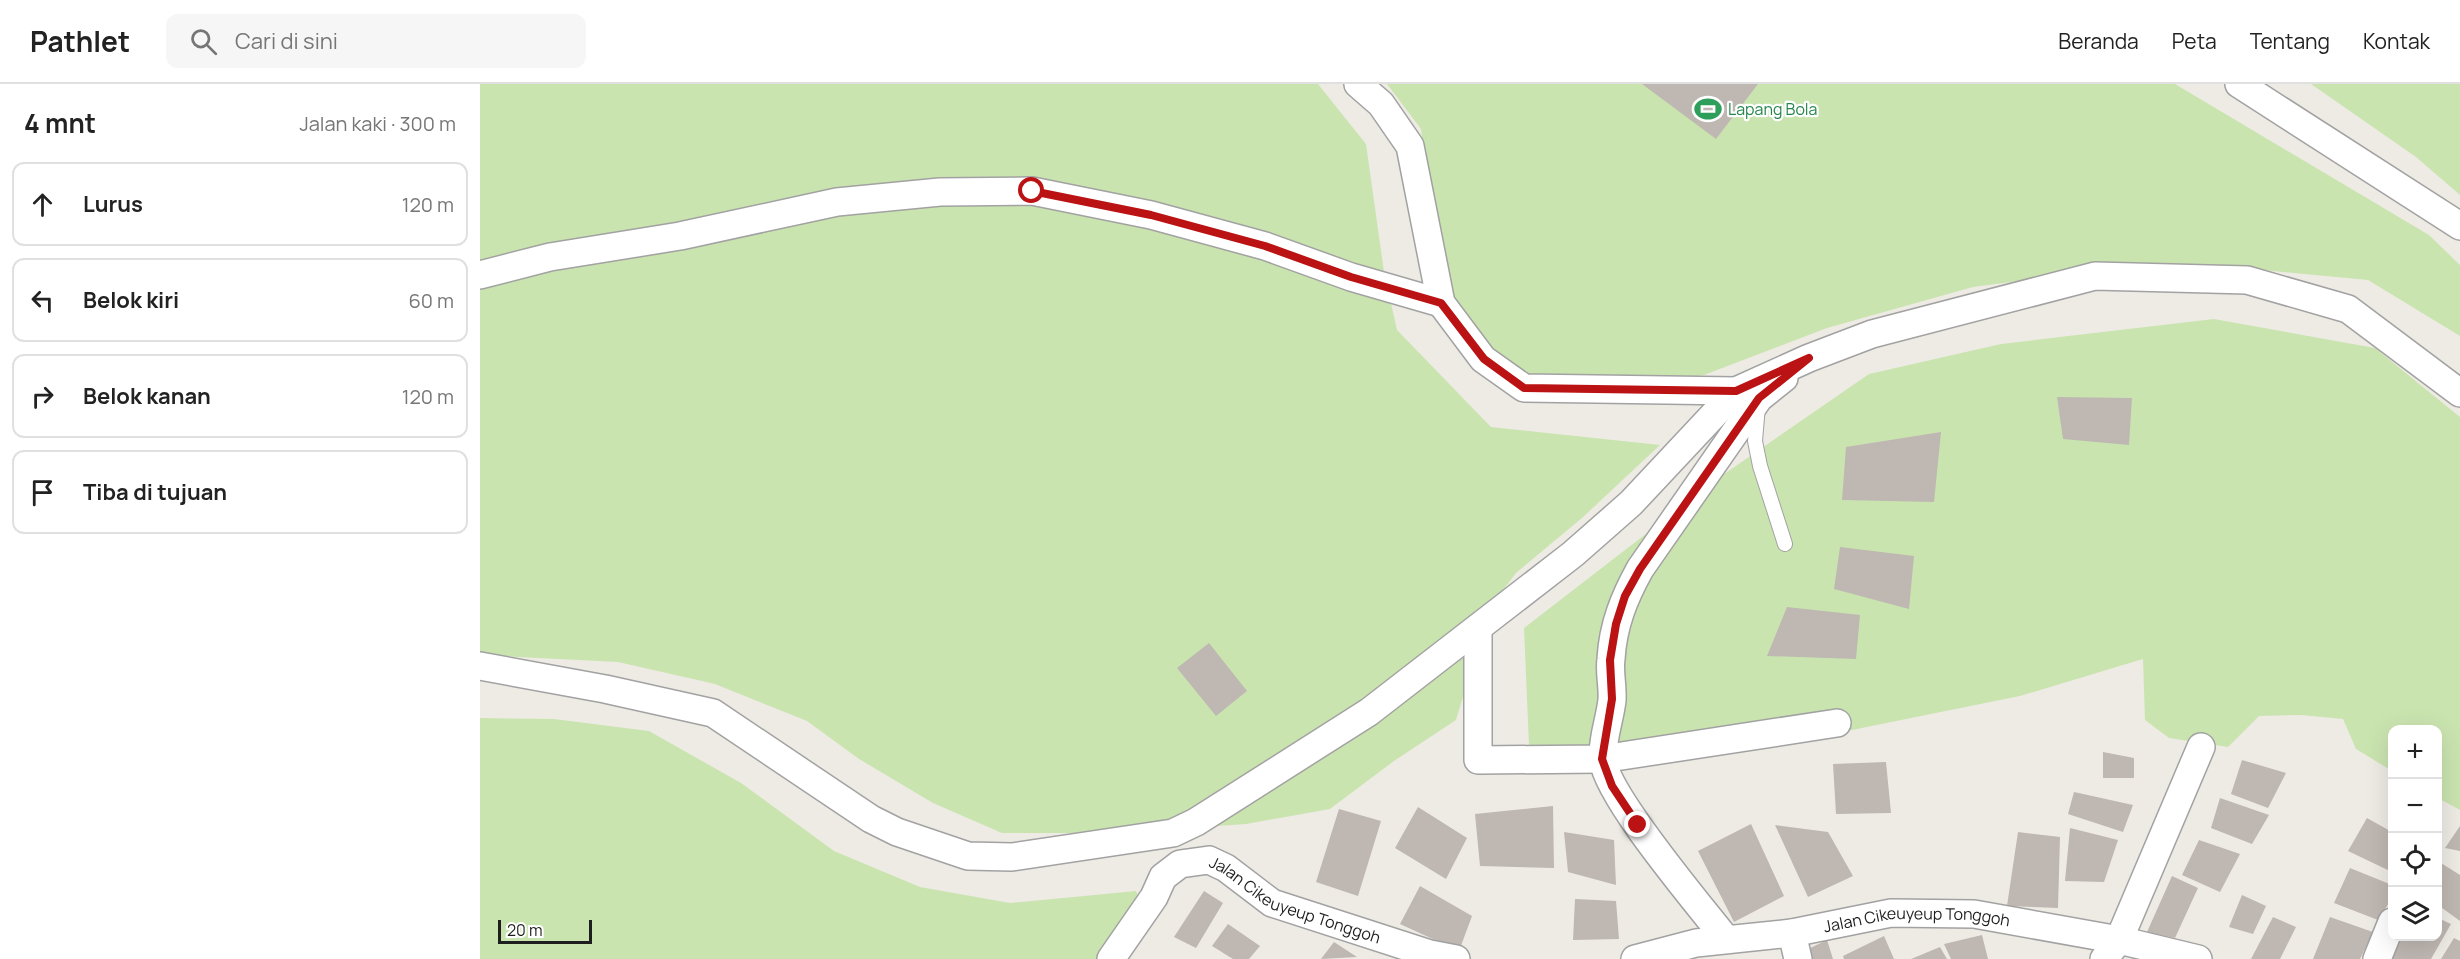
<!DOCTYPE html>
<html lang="id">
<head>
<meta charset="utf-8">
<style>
  body { margin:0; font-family:Manrope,sans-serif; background:#f6f6f6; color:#222 }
  .controls { position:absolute; right:18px; bottom:18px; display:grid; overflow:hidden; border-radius:12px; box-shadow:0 6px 24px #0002 }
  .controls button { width:54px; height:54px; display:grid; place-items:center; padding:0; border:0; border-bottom:2px solid #e0e0e0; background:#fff; color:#222; font:30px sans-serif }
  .scale { position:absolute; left:18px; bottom:15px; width:94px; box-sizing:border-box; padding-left:6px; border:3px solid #1e1e1e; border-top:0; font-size:16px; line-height:21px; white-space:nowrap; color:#1e1e1e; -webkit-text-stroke:4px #fff; paint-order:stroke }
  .stop { position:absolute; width:18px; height:18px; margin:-14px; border:4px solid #bb1214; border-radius:50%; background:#fff }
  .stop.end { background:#bb1214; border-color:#fff; box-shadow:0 2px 6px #0008 }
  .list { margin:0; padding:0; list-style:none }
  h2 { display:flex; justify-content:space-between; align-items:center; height:78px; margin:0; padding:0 24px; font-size:26px }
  h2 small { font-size:20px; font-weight:400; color:#767676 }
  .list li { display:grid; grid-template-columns:39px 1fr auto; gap:18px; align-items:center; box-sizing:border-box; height:84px; margin:0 12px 12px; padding:0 12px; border:2px solid #e0e0e0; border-radius:12px }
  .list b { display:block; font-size:22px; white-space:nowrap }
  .list em { font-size:20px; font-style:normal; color:#767676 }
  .icon { flex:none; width:33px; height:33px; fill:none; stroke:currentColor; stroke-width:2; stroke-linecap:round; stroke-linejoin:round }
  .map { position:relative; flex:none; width:1980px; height:875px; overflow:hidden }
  header { display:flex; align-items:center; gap:36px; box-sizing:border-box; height:84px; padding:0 30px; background:#fff; border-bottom:2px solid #e0e0e0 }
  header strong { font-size:28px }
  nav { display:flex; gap:33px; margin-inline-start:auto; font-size:21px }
  .search { width:420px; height:54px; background:#f6f6f6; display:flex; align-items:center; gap:15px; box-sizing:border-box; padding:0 21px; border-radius:12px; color:#767676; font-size:22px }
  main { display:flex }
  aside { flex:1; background:#fff }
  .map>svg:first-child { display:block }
  .grass { fill:#cae4b0 }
  .building { fill:#beb7b2 }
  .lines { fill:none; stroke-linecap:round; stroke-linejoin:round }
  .lane-casing { stroke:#a2a2a2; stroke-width:16 }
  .street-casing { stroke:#a2a2a2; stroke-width:30 }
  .lane { stroke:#fff; stroke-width:14 }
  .street { stroke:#fff; stroke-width:27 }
  .route { stroke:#bb1214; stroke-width:8 }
  .labels { text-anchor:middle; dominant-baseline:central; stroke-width:4.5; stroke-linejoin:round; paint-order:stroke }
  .leisure-label { font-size:16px; fill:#27864d; stroke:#fff; text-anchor:start }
  .street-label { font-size:16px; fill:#1e1e1e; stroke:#fff }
</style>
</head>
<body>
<header>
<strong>Pathlet</strong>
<div class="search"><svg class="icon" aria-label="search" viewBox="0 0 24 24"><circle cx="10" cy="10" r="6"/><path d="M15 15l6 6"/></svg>Cari di sini</div>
<nav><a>Beranda</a><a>Peta</a><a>Tentang</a><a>Kontak</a></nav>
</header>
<main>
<aside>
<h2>4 mnt<small>Jalan kaki · 300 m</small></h2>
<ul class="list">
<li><svg class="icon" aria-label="ahead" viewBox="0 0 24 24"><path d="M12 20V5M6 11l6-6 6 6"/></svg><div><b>Lurus</b></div><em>120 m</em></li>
<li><svg class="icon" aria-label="left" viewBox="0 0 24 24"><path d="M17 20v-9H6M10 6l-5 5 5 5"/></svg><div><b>Belok kiri</b></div><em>60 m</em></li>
<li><svg class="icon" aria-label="right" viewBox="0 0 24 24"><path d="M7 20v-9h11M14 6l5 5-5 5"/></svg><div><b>Belok kanan</b></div><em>120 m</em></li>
<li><svg class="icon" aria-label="arrive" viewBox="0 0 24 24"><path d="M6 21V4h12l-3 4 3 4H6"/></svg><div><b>Tiba di tujuan</b></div></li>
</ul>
</aside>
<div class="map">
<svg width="1980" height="875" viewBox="0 0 1980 875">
  <rect width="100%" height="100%" fill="#eeebe5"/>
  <path class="grass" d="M0 0H838L886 60 904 188 917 246 1011 343 1180 361 1102 434 1036 489 997 540 994 576 976 636 914 677 850 725 766 740 634 749H522L453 719 379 675 327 637 235 600 138 578 0 571Z
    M907 0H1695L1949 151 1980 181V252L1888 196 1762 184 1624 186 1493 203 1347 244 1224 291 1164 299 1045 297 968 224 956 164 941 45Z
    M1831 0H1980V111L1936 73Z
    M1734 235 1895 264 1980 333V726L1958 714V646H1912V687L1876 665 1863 635 1821 631 1779 632 1748 663 1689 654 1665 636 1663 575 1540 612 1367 647 1108 675 1049 662 1044 544 1237 395 1389 290 1521 260Z
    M0 634 74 635 169 647 261 699 354 767 440 803 530 819 656 807 668 835 647 875H0Z"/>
  <path class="building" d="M1162 0H1278L1236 55Z
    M1577 313 1652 314 1649 361 1583 355Z
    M1461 348 1454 418 1362 416 1366 363Z
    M1360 463 1434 472 1429 525 1354 505Z
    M1307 523 1380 531 1376 575 1287 572Z
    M729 559 767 607 736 632 697 584Z
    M1623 668 1654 674V694H1623Z
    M1762 676 1806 689 1788 724 1751 710Z
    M1406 678 1411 729 1356 730 1353 680Z
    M1594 708 1653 721 1643 748 1588 730Z
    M1740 714 1789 731 1772 760 1731 744Z
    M1073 722 1074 784 1000 782 995 730Z
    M938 723 987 754 966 795 915 764Z
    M859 725 901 737 878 812 836 798Z
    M1887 734 1912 748V788L1868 767Z
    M1271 740 1304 812 1254 838 1218 767Z
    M1295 741 1348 748 1373 792 1328 813Z
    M1980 742V767L1965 764Z
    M1590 744 1638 756 1624 798 1585 797Z
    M1084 748 1134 756 1136 801 1088 788Z
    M1538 748 1580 753 1578 824 1527 822Z
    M1719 756 1760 770 1740 808 1702 791Z
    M1961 779 1980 791V837L1958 821V784Z
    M1870 784 1912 801V814L1898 836 1854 819Z
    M1692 792 1718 804 1695 854 1667 848Z
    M940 802 992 832 979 867 920 840Z
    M724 807 743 819 716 864 694 853Z
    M1762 811 1786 822 1773 850 1749 843Z
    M1095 815 1136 817 1139 855 1093 856Z
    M1793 833 1816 843 1800 875H1771Z
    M1850 833 1893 848 1880 875H1833Z
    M1958 834 1971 840 1951 875H1910L1923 852H1958Z
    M748 840 780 862 769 875H753L732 862Z
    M1502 851 1508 875H1471L1464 860Z
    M1404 852 1414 875H1364L1363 872Z
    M1974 854 1980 857V875H1961Z
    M1347 856 1353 875H1330L1326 866Z
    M854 858 877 873 841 875Z
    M1460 863 1467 875H1431Z"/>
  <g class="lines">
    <defs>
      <path id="lane" d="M1278 322 1275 357 1280 382 1305 460"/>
      <g id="street">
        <path d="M878 0 901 20 930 62 961 219 1003 275 1044 304 1256 307 1329 274 1392 250 1615 192 1767 196 1868 225 1980 309"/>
        <path d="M1759 0 1980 142"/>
        <path d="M0 191 70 173 200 152 357 118 460 108 552 107 671 131 785 162 871 193 961 219"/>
        <path d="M998 544V676L1122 675 1357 639"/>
        <path d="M0 582 125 605 233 629 391 735 417 748 488 772 532 773 693 749 716 738 889 628 1093 470 1151 419 1256 307"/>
        <path d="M1312 849 1318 875"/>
        <path d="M1245 854C1220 822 1123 708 1123 674 1122 655 1130 635 1132 616 1133 602 1129 588 1131 575 1133 541 1144 514 1160 485L1279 314 1304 294"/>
        <path id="s1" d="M631 875 674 813 683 793 700 780 729 776 746 784 792 819 950 870 976 875"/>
        <path id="s2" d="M1155 875 1216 859 1312 849 1411 829 1494 830 1639 856 1718 875"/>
        <path d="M1624 875 1639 856 1721 663"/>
        <path d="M1897 875 1912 838"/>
      </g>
    </defs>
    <use href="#lane" class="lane-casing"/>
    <use href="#street" class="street-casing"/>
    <use href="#lane" class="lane"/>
    <use href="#street" class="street"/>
  </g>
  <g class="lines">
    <path class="route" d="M552 107 671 131 785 162 871 193 961 219 1004 275 1044 304 1256 307 1329 274 1279 314 1160 485 1145 512 1136 540 1130 576 1132 615 1122 675 1132 702 1158 741"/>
  </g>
  <defs>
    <symbol id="stadium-bare" viewBox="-9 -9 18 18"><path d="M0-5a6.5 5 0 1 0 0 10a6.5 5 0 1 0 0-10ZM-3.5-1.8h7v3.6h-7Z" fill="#2e9e5b" stroke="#fff" stroke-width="2.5" paint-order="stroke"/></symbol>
  </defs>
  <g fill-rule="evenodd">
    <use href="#stadium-bare" x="1209" y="6" width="38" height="38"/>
  </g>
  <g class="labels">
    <g class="leisure-label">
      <text x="1248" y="25">Lapang Bola</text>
    </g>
    <g class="street-label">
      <text stroke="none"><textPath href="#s1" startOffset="244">Jalan Cikeuyeup Tonggoh</textPath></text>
      <text stroke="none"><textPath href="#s2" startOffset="286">Jalan Cikeuyeup Tonggoh</textPath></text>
    </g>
  </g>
</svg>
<div class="controls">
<button>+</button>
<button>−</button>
<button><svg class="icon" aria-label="locate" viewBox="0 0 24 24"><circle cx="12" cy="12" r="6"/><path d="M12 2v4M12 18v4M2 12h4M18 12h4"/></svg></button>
<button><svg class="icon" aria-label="layers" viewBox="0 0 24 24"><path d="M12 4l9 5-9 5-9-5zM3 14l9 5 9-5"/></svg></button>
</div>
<div class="scale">20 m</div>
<div class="stop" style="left:552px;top:107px"></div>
<div class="stop end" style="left:1158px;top:741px"></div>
</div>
</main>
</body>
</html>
